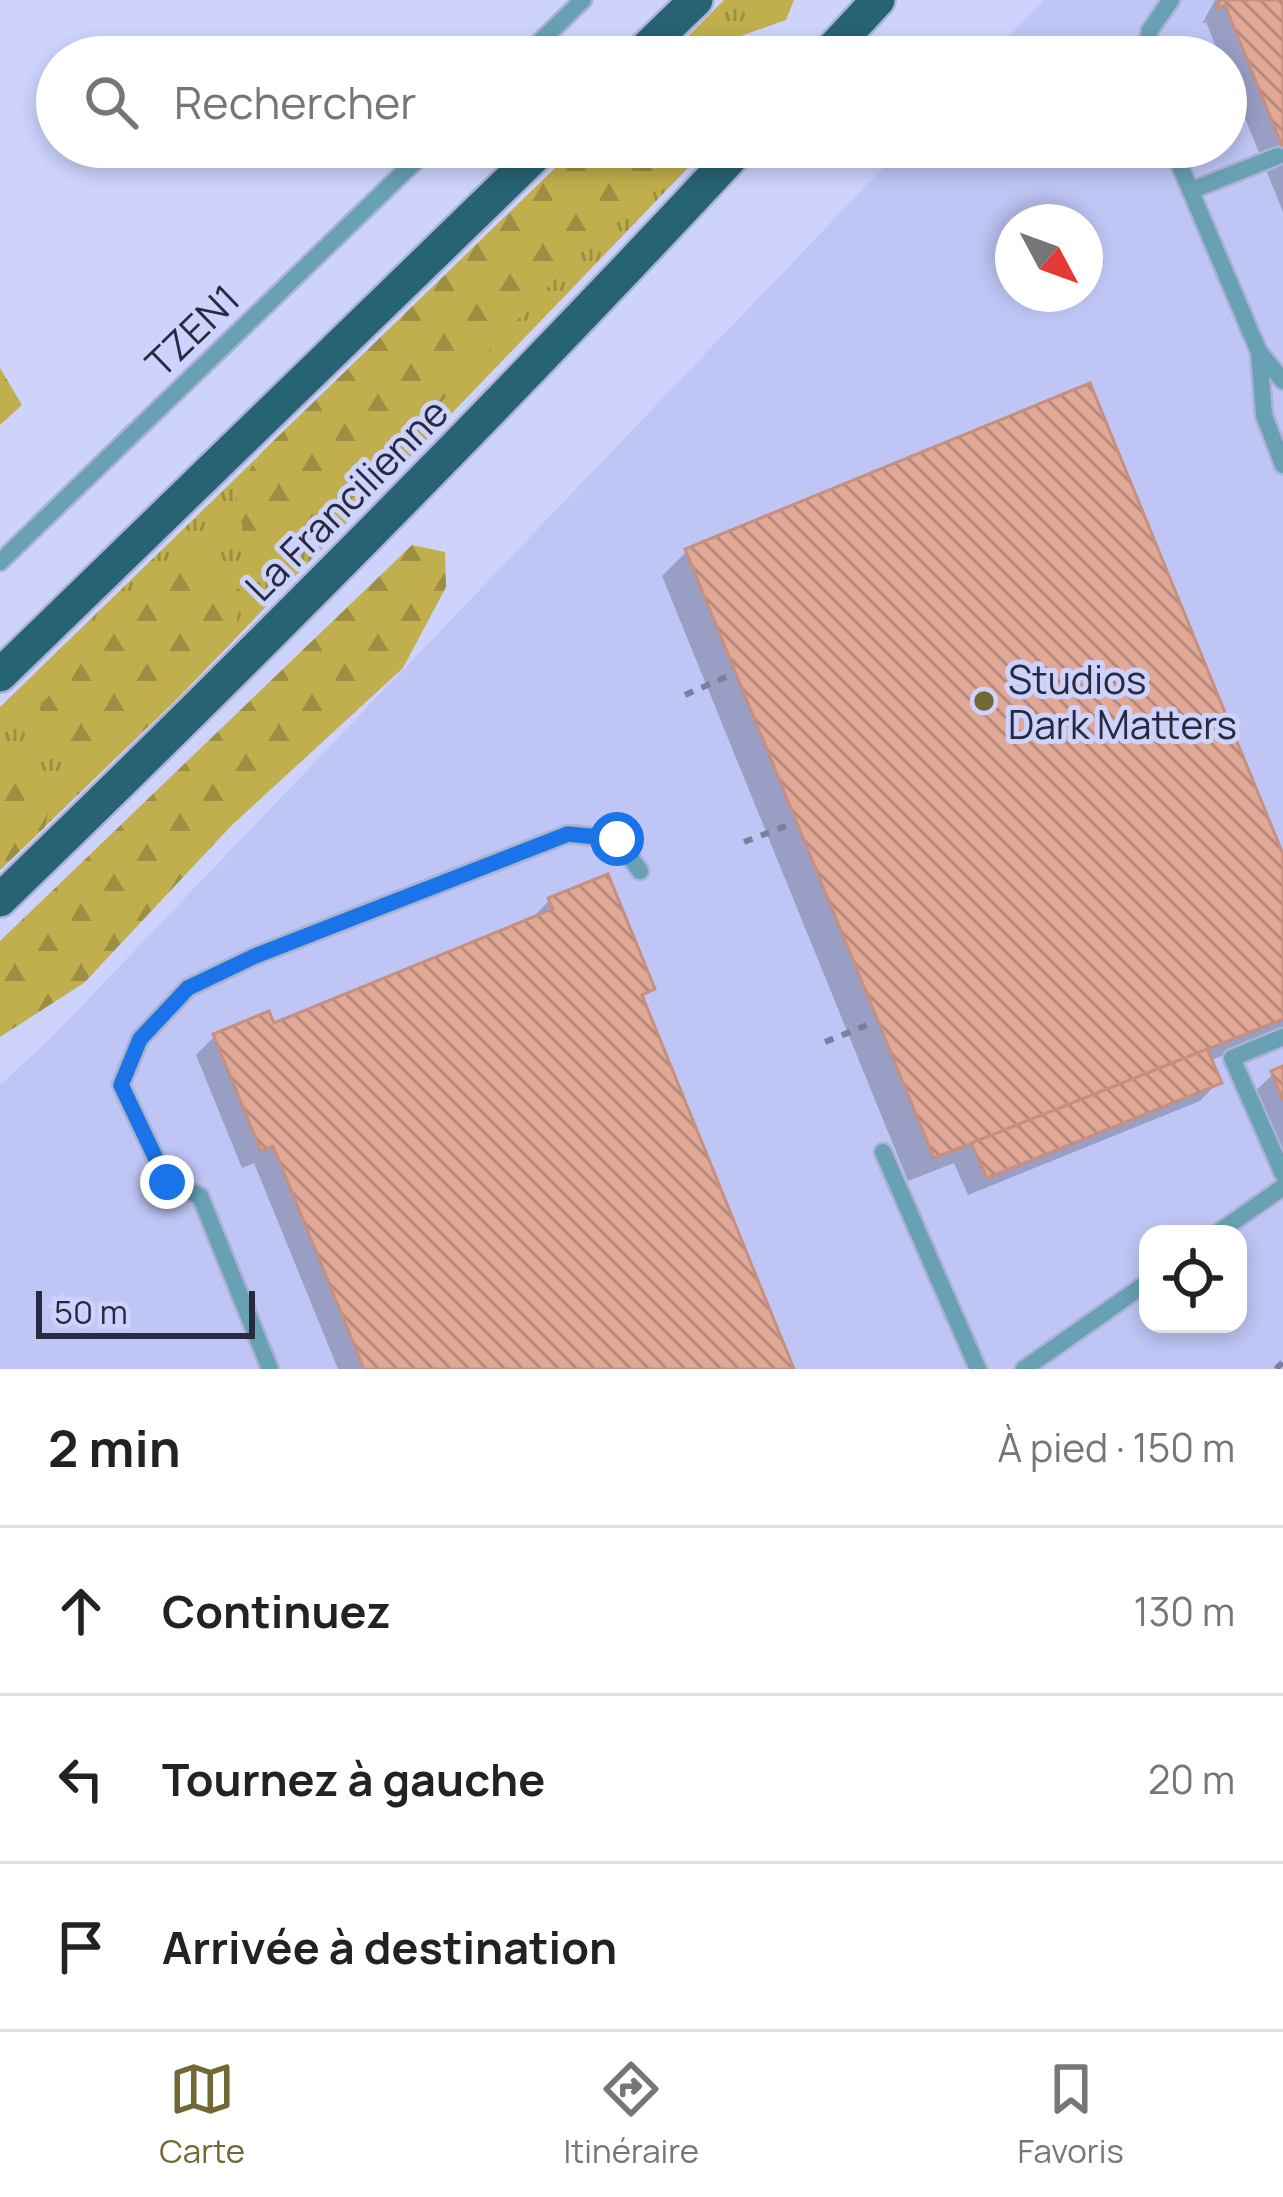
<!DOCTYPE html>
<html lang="fr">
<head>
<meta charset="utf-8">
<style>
  body { margin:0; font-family:Manrope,sans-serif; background:#f6f6f6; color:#222 }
  .controls { position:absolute; right:36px; bottom:36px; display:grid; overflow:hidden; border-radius:24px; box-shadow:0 6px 18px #0003 }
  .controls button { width:108px; height:108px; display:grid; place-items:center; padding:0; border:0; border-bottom:3px solid #e0e0e0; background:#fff; color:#222; font:60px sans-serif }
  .compass { position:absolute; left:995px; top:204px; width:108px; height:108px; border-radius:50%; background:#fff; box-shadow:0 6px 18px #0003; rotate:131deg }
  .scale { position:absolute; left:36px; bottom:30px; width:219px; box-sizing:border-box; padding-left:12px; border:6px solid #282b3f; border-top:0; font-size:33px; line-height:42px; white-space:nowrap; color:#282b3f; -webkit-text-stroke:9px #cdd3fd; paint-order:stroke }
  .stop { position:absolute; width:36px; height:36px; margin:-27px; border:9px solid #1a73e8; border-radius:50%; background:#fff }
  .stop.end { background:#1a73e8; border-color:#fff; box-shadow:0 3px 12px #0008 }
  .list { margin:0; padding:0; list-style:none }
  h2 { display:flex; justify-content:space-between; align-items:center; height:156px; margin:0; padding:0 48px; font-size:51px }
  h2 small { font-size:39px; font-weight:400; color:#767676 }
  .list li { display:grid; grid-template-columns:78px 1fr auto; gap:36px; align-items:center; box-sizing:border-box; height:168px; padding:0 48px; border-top:3px solid #e0e0e0 }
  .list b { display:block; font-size:45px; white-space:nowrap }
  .list em { font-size:39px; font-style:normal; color:#767676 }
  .icon { flex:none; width:66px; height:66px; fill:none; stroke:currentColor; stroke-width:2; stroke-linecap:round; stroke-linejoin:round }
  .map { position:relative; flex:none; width:1283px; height:1369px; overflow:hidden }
  .search { position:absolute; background:#fff; box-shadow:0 6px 18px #0003; left:36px; right:36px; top:36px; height:132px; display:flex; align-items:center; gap:30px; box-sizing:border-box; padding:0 42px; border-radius:66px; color:#767676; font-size:45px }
  .sheet { height:660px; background:#fff }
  nav { display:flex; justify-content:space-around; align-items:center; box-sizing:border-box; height:168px; border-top:3px solid #e0e0e0; background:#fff; font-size:33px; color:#767676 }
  nav a { display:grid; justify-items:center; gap:6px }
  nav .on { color:#726835 }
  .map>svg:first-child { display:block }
  .built { fill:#bfc6f5; fill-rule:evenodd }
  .grass { fill:url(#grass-tufts) }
  .forest { fill:url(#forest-firs) }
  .shadow { fill:#0003 }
  .building { fill:url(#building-back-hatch); stroke:#c78f7d; stroke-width:3 }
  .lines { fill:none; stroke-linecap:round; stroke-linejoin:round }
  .service-casing { stroke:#acb1d7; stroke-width:21 }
  .trunk-casing { stroke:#acb1d7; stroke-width:38 }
  .path { stroke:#7c809f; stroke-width:6; stroke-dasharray:9 9; stroke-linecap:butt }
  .service { stroke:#67a1b3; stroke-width:16 }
  .trunk { stroke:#266373; stroke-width:33 }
  .route { stroke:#1a73e8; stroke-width:15 }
  .poi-dot { fill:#726835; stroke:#cdd3fd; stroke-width:4.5 }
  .labels { text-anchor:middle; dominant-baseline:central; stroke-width:10; stroke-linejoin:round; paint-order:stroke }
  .street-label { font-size:39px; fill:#282b3f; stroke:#cdd3fd }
  .poi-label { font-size:39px; fill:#282b3f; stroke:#cdd3fd; text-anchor:start }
</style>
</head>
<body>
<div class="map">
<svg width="1283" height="1369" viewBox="0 0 1283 1369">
  <defs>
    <pattern id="grass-tufts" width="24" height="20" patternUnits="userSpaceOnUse" patternTransform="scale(3)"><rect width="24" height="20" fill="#c1ae4d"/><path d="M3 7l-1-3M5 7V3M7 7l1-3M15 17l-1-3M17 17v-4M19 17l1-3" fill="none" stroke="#9d8e41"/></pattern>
    <pattern id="forest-firs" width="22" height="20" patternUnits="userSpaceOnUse" patternTransform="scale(3)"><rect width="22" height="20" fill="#c1ae4d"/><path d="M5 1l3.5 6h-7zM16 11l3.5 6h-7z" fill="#9d8e41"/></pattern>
    <pattern id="building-back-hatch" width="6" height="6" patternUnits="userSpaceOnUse" patternTransform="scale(3)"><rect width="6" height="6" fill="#e2a896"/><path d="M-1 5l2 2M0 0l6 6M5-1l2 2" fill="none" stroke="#b7897c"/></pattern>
  </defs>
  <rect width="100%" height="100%" fill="#cdd3fd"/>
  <path class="built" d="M1044 0H1283V1369H0V1085L51 1038 903 147H1226V57H989ZM1013 222H1085V294H1013ZM1148 1234H1238V1324H1148Z"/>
  <path class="grass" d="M724 0H794L786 20 681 57H667Z
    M577 147H708L177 699 0 870V707Z"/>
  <path class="forest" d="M577 147H678L319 534 245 542 235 490 263 451Z
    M0 368 22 405 0 425Z
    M412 545 445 552 446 587 403 668 231 826 84 983 0 1037V941Z
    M193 553 241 591 234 640 126 748 98 762 52 744 39 706Z
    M0 760 56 776 45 827 0 870Z"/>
  <path class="shadow" d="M1215 0H1283V212L1226 71V57H1220L1206 22 1202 24Z
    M687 551 1283 862V1032L1209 1061 1218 1082 1200 1101 968 1195 954 1163 908 1181 662 576Z
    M550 900 651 988 641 999 791 1369H338L254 1163 242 1168 196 1055 215 1036 272 1027 531 919Z
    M1283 1070V1185L1247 1099 1273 1074Z"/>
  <path class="building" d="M1220 0H1283V148L1225 5 1217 9Z
    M1090 383 1283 854V1019L934 1158 685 549Z
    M608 874 655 989 642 995 794 1369H364L273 1146 261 1151 213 1034 269 1011 274 1023 553 909 548 898Z
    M1207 1049 1222 1083 987 1178 971 1143Z
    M1283 1066V1101L1271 1071Z"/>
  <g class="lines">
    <defs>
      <path id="service" d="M524 57 583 0
        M1144 57 1150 30 1171 0
        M1172 147 1259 352 1264 415 1283 465
        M1190 191 1278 156
        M1260 353 1283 381
        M0 562 430 147
        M1283 1037 1232 1058 1283 1174
        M883 1152 978 1369
        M1216 1234 1283 1187
        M270 1369 200 1196 167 1182 121 1085 140 1039 188 988 255 956 568 834 617 839 640 871
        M1024 1369 1148 1282"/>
      <path id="trunk" d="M637 57 696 0
        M825 57 878 0
        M0 675 544 147
        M0 900C253 655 501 405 741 147"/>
    </defs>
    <use href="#service" class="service-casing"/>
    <use href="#trunk" class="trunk-casing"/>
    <path class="path" d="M685 695 730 675
      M744 842 791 824
      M825 1042 872 1023
      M1276 1369 1283 1362"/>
    <use href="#service" class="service"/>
    <use href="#trunk" class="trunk"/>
  </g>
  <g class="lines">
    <path class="route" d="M167 1182 121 1085 140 1039 188 988 255 956 568 834 617 839"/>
  </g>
  <circle class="poi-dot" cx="984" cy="701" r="12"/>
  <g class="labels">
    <g class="street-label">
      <text transform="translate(192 330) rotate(-44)">TZEN1</text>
      <text transform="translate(346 499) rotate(-45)">La Francilienne</text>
    </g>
    <g class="poi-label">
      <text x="1008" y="679">Studios<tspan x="1008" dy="45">Dark Matters</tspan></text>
    </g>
  </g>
</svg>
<div class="controls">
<button><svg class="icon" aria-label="locate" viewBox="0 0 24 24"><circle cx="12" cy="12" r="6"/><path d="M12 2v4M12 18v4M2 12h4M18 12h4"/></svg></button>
</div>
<svg class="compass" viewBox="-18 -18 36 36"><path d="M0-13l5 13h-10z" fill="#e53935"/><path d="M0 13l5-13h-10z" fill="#767676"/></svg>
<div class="scale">50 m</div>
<div class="stop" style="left:617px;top:839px"></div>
<div class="stop end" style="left:167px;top:1182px"></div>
<div class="search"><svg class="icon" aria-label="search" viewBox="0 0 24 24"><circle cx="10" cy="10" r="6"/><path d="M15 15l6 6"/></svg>Rechercher</div>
</div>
<section class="sheet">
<h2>2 min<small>À pied · 150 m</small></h2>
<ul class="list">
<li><svg class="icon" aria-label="ahead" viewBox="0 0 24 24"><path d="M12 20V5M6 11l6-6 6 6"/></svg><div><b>Continuez</b></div><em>130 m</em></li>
<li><svg class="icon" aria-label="left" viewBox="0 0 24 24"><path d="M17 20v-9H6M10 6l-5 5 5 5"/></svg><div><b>Tournez à gauche</b></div><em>20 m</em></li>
<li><svg class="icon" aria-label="arrive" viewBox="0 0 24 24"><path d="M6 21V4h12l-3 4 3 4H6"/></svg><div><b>Arrivée à destination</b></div></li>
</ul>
</section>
<nav>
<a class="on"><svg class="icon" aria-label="map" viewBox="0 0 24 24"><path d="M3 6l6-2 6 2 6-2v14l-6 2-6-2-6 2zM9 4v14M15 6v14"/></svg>Carte</a>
<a><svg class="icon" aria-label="directions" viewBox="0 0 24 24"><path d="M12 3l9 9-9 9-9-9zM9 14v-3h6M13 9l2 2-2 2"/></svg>Itinéraire</a>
<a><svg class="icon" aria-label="saved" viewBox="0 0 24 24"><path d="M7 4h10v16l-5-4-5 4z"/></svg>Favoris</a>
</nav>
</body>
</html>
